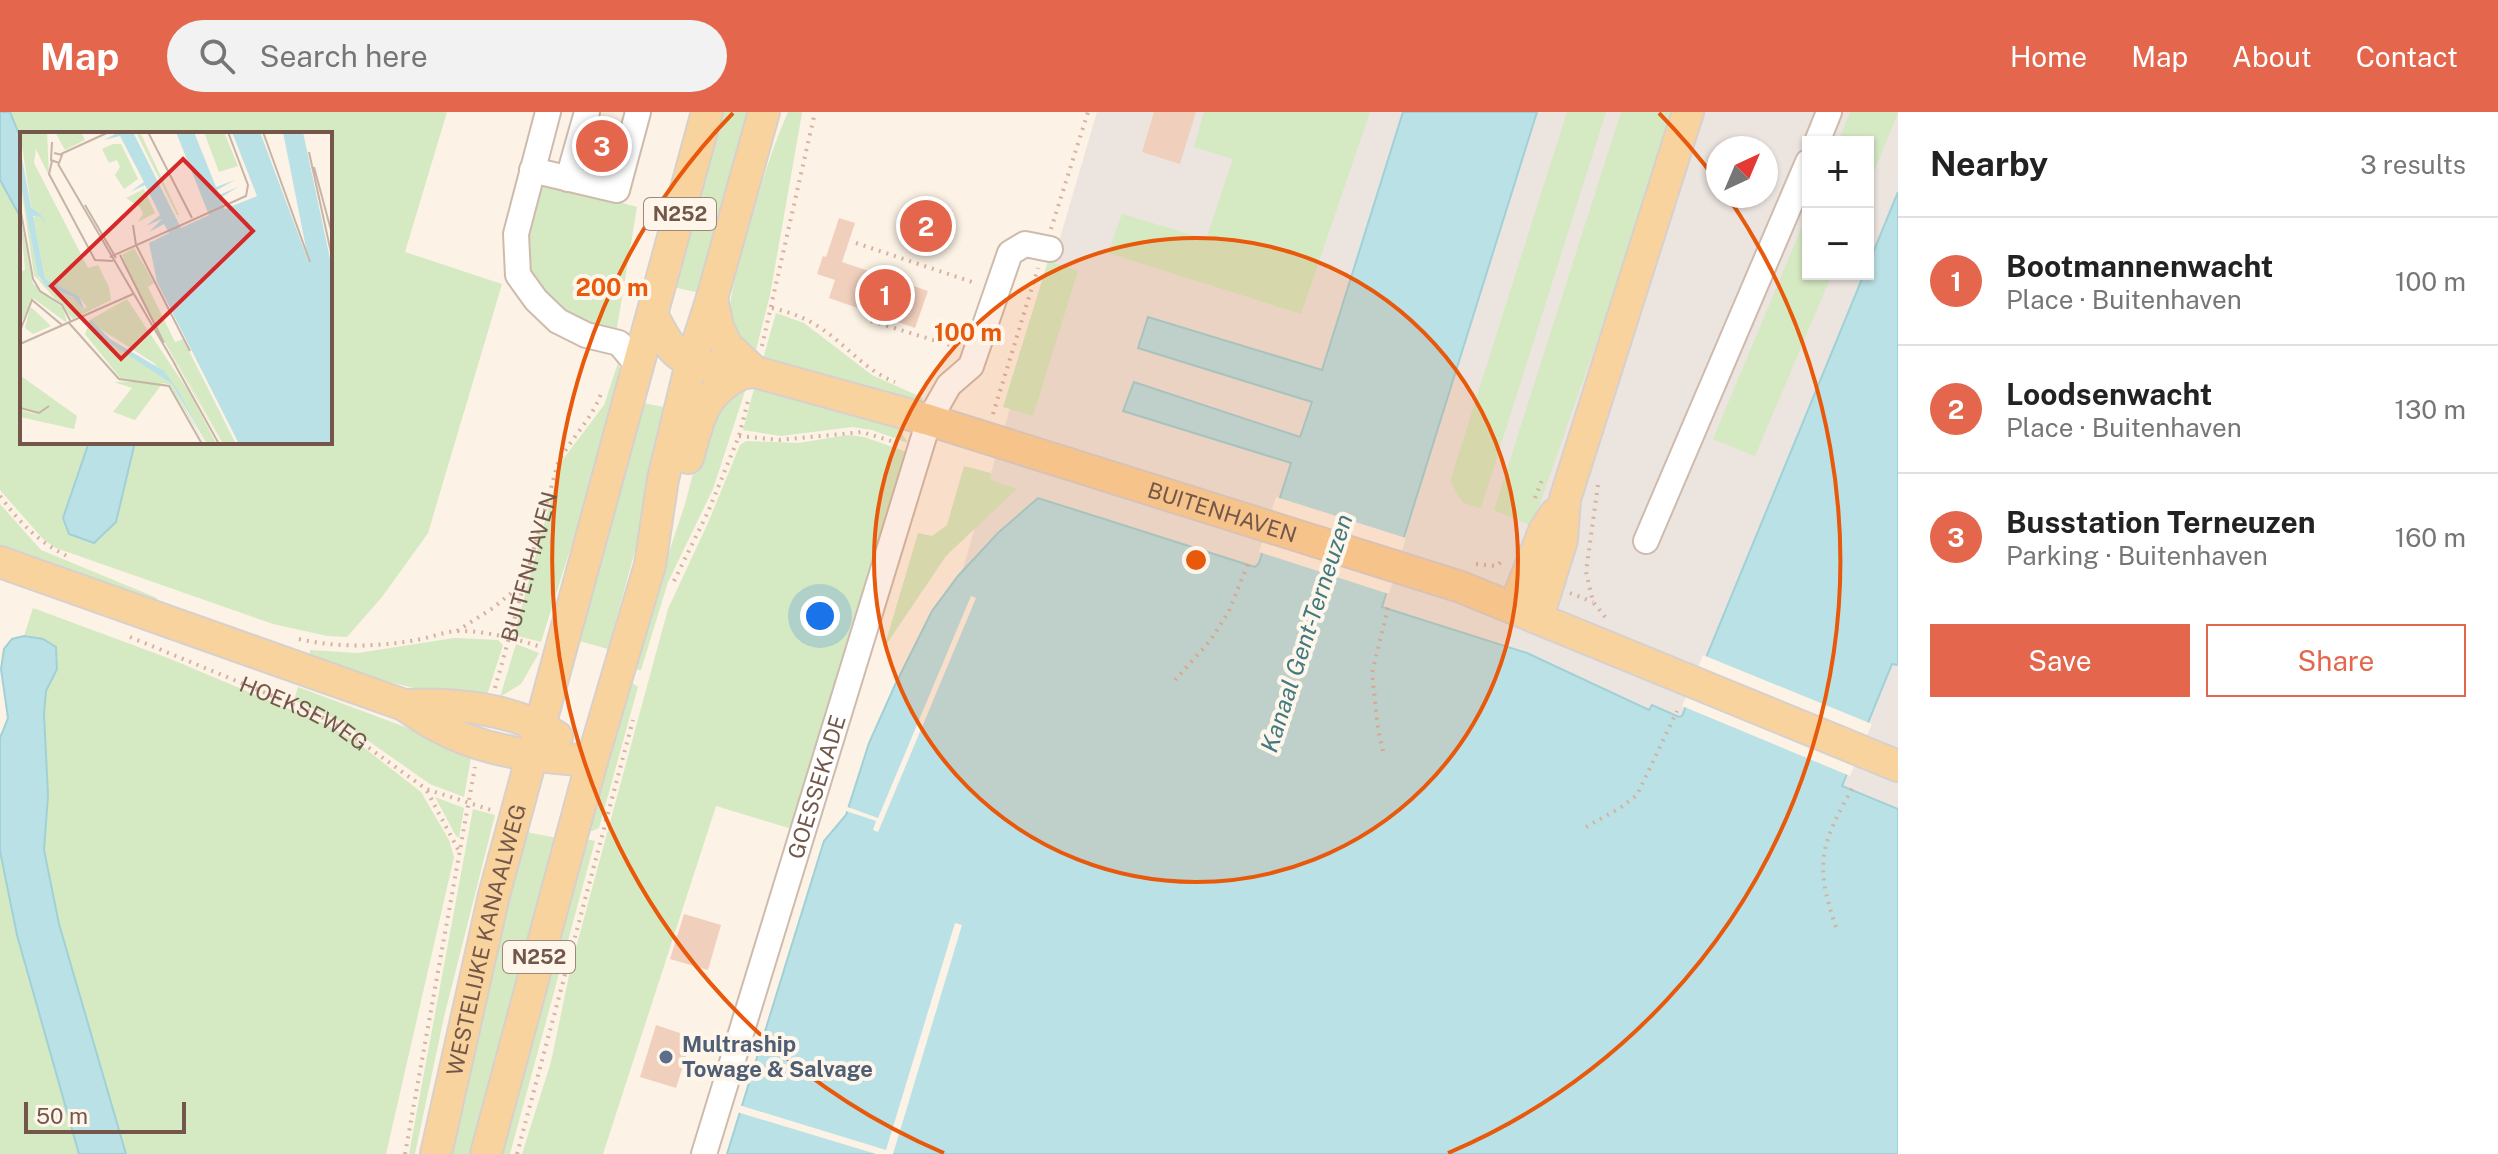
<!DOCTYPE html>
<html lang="en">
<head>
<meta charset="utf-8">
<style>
  body { margin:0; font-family:"Public Sans",sans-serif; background:#f2f2f2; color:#222 }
  .controls { position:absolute; right:24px; top:24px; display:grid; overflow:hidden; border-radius:0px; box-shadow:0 2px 6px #0004 }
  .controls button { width:72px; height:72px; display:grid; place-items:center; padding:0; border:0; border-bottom:2px solid #e0e0e0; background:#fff; color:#222; font:40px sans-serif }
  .compass { position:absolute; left:1706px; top:24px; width:72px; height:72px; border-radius:50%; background:#fff; box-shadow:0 2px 6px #0004; rotate:44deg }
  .scale { position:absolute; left:24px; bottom:20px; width:162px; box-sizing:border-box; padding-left:8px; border:4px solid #74574a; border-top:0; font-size:22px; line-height:28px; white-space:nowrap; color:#74574a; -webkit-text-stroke:6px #fff6eb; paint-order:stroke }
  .you { position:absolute; left:820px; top:504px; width:28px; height:28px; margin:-20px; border:6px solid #fff; border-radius:50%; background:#1a73e8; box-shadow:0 0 0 12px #1a73e833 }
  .badge { display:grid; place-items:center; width:52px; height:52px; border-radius:50%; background:#e4664c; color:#fff; font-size:26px; font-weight:700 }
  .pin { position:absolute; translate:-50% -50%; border:4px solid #fff; box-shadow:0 2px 8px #0006 }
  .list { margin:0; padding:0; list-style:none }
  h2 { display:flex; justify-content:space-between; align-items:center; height:104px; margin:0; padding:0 32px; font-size:34px }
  h2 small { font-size:26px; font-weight:400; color:#767676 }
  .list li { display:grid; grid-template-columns:52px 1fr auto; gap:24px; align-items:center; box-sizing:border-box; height:128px; padding:0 32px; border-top:2px solid #e0e0e0 }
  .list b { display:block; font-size:30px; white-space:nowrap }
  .list p { margin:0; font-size:26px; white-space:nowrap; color:#767676 }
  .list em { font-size:26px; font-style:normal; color:#767676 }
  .actions { display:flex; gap:16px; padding:24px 32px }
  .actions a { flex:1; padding:18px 0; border:2px solid #e4664c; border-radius:0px; text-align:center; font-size:28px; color:#e4664c }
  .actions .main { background:#e4664c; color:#fff }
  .icon { flex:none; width:44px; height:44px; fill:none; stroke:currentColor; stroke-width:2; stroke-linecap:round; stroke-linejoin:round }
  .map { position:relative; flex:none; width:1898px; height:1042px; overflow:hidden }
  header { display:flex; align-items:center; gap:48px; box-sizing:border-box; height:112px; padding:0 40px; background:#e4664c; color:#fff }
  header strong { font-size:38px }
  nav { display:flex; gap:44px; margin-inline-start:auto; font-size:28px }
  .search { width:560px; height:72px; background:#f2f2f2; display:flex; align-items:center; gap:20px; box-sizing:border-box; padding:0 28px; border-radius:44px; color:#767676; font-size:30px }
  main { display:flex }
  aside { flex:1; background:#fff }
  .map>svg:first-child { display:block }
  .industrial { fill:#ece4df; fill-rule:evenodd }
  .green { fill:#d5e9c3 }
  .water { fill:#bae1e5; stroke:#a0d1d7; stroke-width:2 }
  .pier { fill:#fcf2e5 }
  .building { fill:#f1cfbd }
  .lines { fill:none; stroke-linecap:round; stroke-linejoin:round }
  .minor-casing { stroke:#cfbbae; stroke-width:28 }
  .major-casing { stroke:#d8d0cc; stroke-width:34 }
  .path { stroke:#d6b2a0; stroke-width:4; stroke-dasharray:2 6; stroke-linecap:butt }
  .minor { stroke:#fff; stroke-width:24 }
  .major { stroke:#f9d39e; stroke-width:30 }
  .ring { fill:none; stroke:#e8590c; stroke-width:4 }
  .service-dot { fill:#5c6f8a; stroke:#fff6eb; stroke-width:3 }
  .labels { text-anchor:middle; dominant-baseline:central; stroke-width:8; stroke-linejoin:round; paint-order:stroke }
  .shield { fill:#fff6eb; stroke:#9e877a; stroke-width:2 }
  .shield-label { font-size:20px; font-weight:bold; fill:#74574a }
  .street-label { font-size:22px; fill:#74574a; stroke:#fff6eb }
  .service-label { font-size:22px; font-weight:bold; fill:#4e5e75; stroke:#fff6eb; text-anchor:start }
  .water-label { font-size:24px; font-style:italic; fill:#417a80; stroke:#fff6eb }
  .inset-road { fill:none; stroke:#c6b4a7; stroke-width:2 }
  .view { fill:#d62828; fill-opacity:0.15; stroke:#d62828; stroke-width:4 }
  .inset-edge { fill:none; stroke:#74574a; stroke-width:4 }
  .centre { fill:#e8590c; stroke:#fff6eb; stroke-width:4 }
  .ring-label { font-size:24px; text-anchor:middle; font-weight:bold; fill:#e8590c; stroke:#fff6eb; stroke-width:8; stroke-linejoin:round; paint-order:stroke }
</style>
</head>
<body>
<header>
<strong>Map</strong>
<div class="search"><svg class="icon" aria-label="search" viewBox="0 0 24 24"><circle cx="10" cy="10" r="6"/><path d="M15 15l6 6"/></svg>Search here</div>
<nav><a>Home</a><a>Map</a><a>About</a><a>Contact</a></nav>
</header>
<main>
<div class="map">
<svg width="1898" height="1042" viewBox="0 0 1898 1042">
  <rect width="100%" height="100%" fill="#fcf2e5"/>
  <path class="industrial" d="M1097 0H1898V1042H791ZM1808 30H1868V162H1808ZM1718 36H1766V84H1718Z"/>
  <path class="green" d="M10 0H447L405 140 502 172 428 421 382 485 347 525 327 524 273 512 56 436 43 427 0 378V68L22 108V330H89L69 422 88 430 127 362 135 330H330V22H22V30Z
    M719 0H755L705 182 673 175Z
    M788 0H802L801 7 770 183 755 242 729 219C728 179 741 143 752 105 762 69 773 34 788 0Z
    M1204 0H1370L1301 202 1108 141 1122 102 1206 127 1233 47 1194 35Z
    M1567 0H1606L1481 396 1463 391 1450 369Z
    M1621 0H1675L1659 52 1532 414 1494 398Z
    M1850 0H1898L1868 75V30H1838Z
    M541 69 637 95 616 222 573 207 537 182 518 143Z
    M1808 100V162H1832L1755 344 1713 327Z
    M1048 149 1078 159 1033 304 1003 295Z
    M776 201 804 211 872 263 923 286 921 291 763 247Z
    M618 251 622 264 613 301 541 530 514 523 561 350 604 293Z
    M755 273 889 308 900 318 908 331 872 318 852 315 781 324 743 318Z
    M746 276 713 377 668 470 641 558 630 557 686 389 705 314 714 293Z
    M643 291 674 297 608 537 579 529Z
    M848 323 864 325 910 341 792 717 716 694 603 1042H522L551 950 571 854 668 497 708 411 740 333 746 329 798 331Z
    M964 354 991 361 990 368 1017 377 946 444 884 536 918 421 932 424 947 413Z
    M0 392 41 438 157 486 156 490 0 436Z
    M33 496 168 546 327 613 358 631 421 680 449 728 454 745 386 1042H126L59 812 44 738 48 683 44 603 46 579 58 546 43 527 24 524Z
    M454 526 498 528 503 533 486 586 423 578 385 569 310 543V538L358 541Z
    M516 532 539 541 521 572 500 585Z
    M627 567 638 575 599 716 592 719 584 718Z
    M298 575 472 640 464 685 430 672 340 609 294 588Z
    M435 685 464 696 459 726 456 724Z
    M473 697 495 703 444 905 415 1042H409Z
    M526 720 557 726 472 1042H448L466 953Z
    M582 726 595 729 510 1042H497Z
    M0 739 17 823 79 1042H0Z"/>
  <path class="water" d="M0 0H10L22 30V108L0 68Z
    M1403 0H1537L1382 495 1527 541 1649 598 1652 593 1679 605 1682 604 1864 162H1868V153L1898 80V553L1892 552 1842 674 1898 697V1042H727L824 729 846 703 869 631 895 573 932 499 958 464 998 421 1038 386 1255 455 1259 451 1291 351 1123 299 1134 270 1300 325 1312 290 1138 236 1148 205 1322 258Z
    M89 330H135L116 410 94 431 69 422 63 406Z
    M24 524 43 527 56 535 57 557 46 579 44 602 48 683 44 738 59 812 126 1042H79L17 823 0 739V626L8 606 1 557 4 537 12 527Z"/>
  <path class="pier" d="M1276 385 1406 426 1389 482 1259 440Z
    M971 484 976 486 878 720 873 718 876 709 843 698 845 694 878 706Z
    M1703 543 1872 612 1850 664 1682 594Z
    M955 811 962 813 893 1042H876L737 1000 739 993 886 1038Z"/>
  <path class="building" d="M1154 0H1196L1180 52 1142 40Z
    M913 89 951 101 938 138 901 126Z
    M839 106 855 111 842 150 928 179 915 216 829 186 835 168 817 162 823 144 826 145Z
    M684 802 721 813 708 858 670 847Z
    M656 913 692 925 676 976 640 965Z"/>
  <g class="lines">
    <defs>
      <g id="minor">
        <path d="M548 0 516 122 518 163 536 188 558 209 586 223 619 231 639 255"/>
        <path d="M1817 30 1829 0"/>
        <path d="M532 58 617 78 638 0"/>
        <path d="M568 67 587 0"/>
        <path d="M1646 429 1808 50"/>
        <path id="s3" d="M704 1042 929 308 949 273 971 254 1010 141 1025 132 1050 137"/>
      </g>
      <g id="major">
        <path d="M712 186 718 215 727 234 755 260"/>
        <path id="s4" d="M653 204C671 240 677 248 717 257 731 260 741 262 755 260L929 308 1461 475 1898 654"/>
        <path d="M688 346C699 307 702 281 741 262"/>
        <path d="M0 450 404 593C416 601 428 610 441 616 486 641 541 645 592 649"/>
        <path d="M1514 496 1544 419 1555 402"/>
        <path d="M1538 505 1562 428 1565 387 1688 0"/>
        <path d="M404 593C453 591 516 596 557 625"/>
        <path id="s5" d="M436 1042 494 783 707 0"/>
        <path d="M486 1042 592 649 650 453 663 367 691 251 712 186 764 0"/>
      </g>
    </defs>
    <use href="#minor" class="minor-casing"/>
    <use href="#major" class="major-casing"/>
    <g class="path">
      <path d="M1051 117 1088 0"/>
      <path d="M856 131 975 171"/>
      <path d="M772 196C789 200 804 205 819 215 846 232 864 258 895 270"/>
      <path d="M871 209 953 234"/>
      <path d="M762 234 815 0"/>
      <path d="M993 302 1038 156"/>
      <path d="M739 324 779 328 862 320 898 331"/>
      <path d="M1598 373 1586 460 1593 490 1606 506"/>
      <path d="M0 384C20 411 38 430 69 445"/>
      <path d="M1535 386 1542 368"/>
      <path d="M1476 452 1497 454 1504 447"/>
      <path d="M674 469 708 400 739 324 749 285"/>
      <path d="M1570 481 1593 490"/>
      <path d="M457 519 493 496 521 473"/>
      <path id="s1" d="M130 525 314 601 340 615 426 677 491 698"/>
      <path d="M299 527C338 536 377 535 416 528 430 526 445 519 459 519 486 519 513 526 538 534"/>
      <path d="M1175 568 1210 529 1229 499 1249 449"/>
      <path id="s2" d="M495 576 558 351C571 326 593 306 602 279"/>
      <path d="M1383 639 1378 617 1372 561 1389 492"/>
      <path d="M427 679 460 741"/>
      <path d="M1586 715 1620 696 1637 683 1677 599"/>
      <path d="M1836 815C1813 749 1822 731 1854 673"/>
      <path d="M405 1042 475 655"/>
      <path d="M517 1042 633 608"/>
    </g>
    <use href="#minor" class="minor"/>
    <use href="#major" class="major"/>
  </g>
  <circle cx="1196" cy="448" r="322" fill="#e8590c" fill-opacity=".12"/>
  <g class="ring">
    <circle cx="1196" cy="448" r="322"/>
    <path d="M944 1041A644 644 0 0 1 733 1M1659 1A644 644 0 0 1 1717 69M1730 88A644 644 0 0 1 1448 1041"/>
  </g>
  <circle class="service-dot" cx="666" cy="945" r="8"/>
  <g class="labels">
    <g class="shield">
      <rect x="644" y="86" width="72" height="32" rx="6"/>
      <rect x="503" y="829" width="72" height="32" rx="6"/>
    </g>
    <g class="shield-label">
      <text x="680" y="102">N252</text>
      <text x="539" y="845">N252</text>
    </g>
    <g class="street-label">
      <text stroke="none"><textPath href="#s4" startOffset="614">BUITENHAVEN</textPath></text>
      <text stroke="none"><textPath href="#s2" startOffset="126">BUITENHAVEN</textPath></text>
      <text stroke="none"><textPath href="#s1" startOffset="190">HOEKSEWEG</textPath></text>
      <text stroke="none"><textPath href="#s3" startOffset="384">GOESSEKADE</textPath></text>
      <text stroke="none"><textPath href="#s5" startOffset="220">WESTELIJKE KANAALWEG</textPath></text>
    </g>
    <g class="service-label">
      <text x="682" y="932">Multraship<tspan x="682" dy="25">Towage &amp; Salvage</tspan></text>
    </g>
    <g class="water-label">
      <text transform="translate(1306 521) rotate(-72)">Kanaal Gent-Terneuzen</text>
    </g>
  </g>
  <g transform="translate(20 20)">
    <rect width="312" height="312" fill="#fcf2e5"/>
    <path d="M0 0H27L29 44 16 17 14 31 68 136 78 133 89 155 91 168 53 187 14 143 0 47 19 146 31 157 55 166 63 178 67 175 58 164 25 147 13 85 21 84 11 74ZM35 0H61L65 8 45 18ZM116 0H120L159 83H157ZM184 0H204L218 34 199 40ZM93 12H101L118 47 104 57 95 43 100 35 97 28 89 31 82 17ZM124 57 135 81 118 90 123 82 120 75 106 66ZM0 83 13 152 43 176 47 191 13 166 0 193V140L5 138ZM114 116 134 151 128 155 155 210 163 207 216 312H203L150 216 202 312 120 166 102 123ZM107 167 169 260 196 311 187 312 158 258 134 231 68 189ZM10 176H12L31 194 13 202 5 196ZM69 193 152 252 185 312 149 252 101 247 65 202ZM1 244 57 284 54 297 0 285V278L19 283 1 276ZM134 249 142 252 115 288 93 280 112 256 94 250Z" fill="#d5e9c3"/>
    <path d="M99 0H113L161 96 189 83 156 0H174L196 55 215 48 197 58 199 63 218 55 200 66 205 77 237 64 212 0H240L289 131 263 0H283L312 136V312H219L137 150 129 111 149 101 144 92 129 100 142 87 126 94 140 83 125 53 110 60 124 50 100 4 84 8ZM0 16 11 75 21 83 28 95 21 85 13 84 25 147 59 164 65 179 53 165 27 155 18 143 0 47ZM71 188 90 207 144 239 158 258 187 312 152 252 75 201 67 192Z" fill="#bae1e5"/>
    <path class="inset-road" d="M128 0 172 86M243 0 290 130M32 10 31 28 39 31 42 23 34 21M289 20 312 125M41 22 89 0M32 29 29 42 75 128 93 129M38 32 156 234M294 35 312 102M65 73 96 126M0 75 13 147 20 159 42 173 51 190M113 93 116 113 170 219M100 123 144 211M90 125 226 64 228 53 208 0M49 191 99 247 149 254 182 312M0 199 12 168 42 193M0 212 113 162M154 231 199 312M0 276 19 281 29 274"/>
    <path class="view" d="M163 27 233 99 101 227 31 154Z"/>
    <rect width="312" height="312" class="inset-edge"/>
  </g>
  <circle cx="1196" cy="448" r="12" class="centre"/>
  <g class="ring-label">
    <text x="612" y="184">200 m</text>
    <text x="968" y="229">100 m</text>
  </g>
</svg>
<div class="controls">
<button>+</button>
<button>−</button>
</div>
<svg class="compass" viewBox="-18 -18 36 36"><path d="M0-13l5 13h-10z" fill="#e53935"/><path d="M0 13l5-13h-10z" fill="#767676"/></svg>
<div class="scale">50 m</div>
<div class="you"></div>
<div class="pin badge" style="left:885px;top:183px">1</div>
<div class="pin badge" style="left:926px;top:114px">2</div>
<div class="pin badge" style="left:602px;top:34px">3</div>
</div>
<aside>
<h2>Nearby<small>3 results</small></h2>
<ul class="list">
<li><span class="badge">1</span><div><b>Bootmannenwacht</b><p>Place · Buitenhaven</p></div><em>100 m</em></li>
<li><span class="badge">2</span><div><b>Loodsenwacht</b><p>Place · Buitenhaven</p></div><em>130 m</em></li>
<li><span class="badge">3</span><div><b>Busstation Terneuzen</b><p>Parking · Buitenhaven</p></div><em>160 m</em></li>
</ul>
<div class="actions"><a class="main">Save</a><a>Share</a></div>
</aside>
</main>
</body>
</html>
